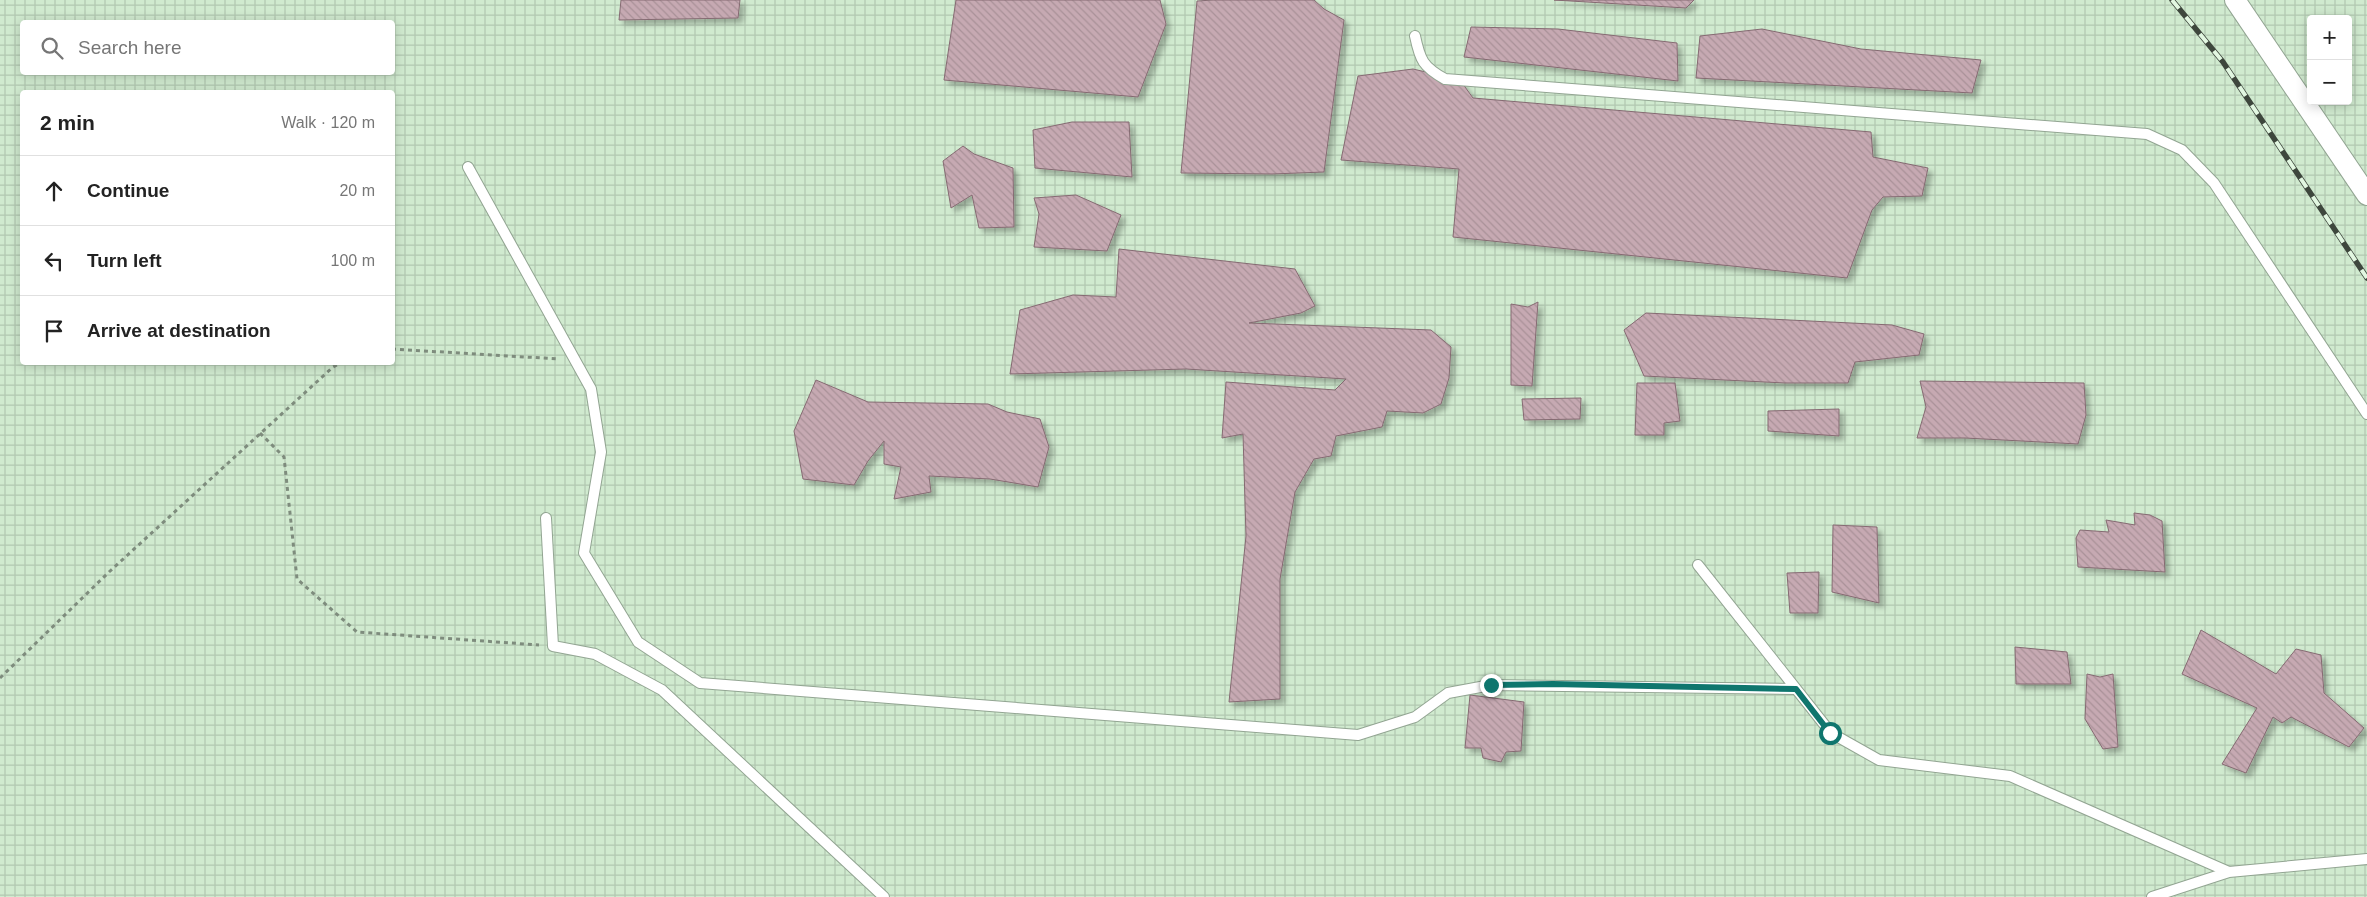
<!DOCTYPE html>
<html lang="en">
<head>
<meta charset="utf-8">
<style>
  body { margin:0; font-family:Helvetica,sans-serif; background:#f6f6f6; color:#222 }
  .controls { position:absolute; right:15px; top:15px; display:grid; overflow:hidden; border-radius:5px; box-shadow:0 2px 12px #0003 }
  .controls button { width:45px; height:45px; display:grid; place-items:center; padding:0; border:0; border-bottom:1px solid #e0e0e0; background:#fff; color:#222; font:25px sans-serif }
  .stop { position:absolute; width:15px; height:15px; margin:-11px; border:4px solid #0f766e; border-radius:50%; background:#fff }
  .stop.end { background:#0f766e; border-color:#fff; box-shadow:0 1px 5px #0008 }
  .list { margin:0; padding:0; list-style:none }
  h2 { display:flex; justify-content:space-between; align-items:center; height:65px; margin:0; padding:0 20px; font-size:21px }
  h2 small { font-size:16px; font-weight:400; color:#767676 }
  .list li { display:grid; grid-template-columns:32px 1fr auto; gap:15px; align-items:center; box-sizing:border-box; height:70px; padding:0 20px; border-top:1px solid #e0e0e0 }
  .list b { display:block; font-size:19px; white-space:nowrap }
  .list em { font-size:16px; font-style:normal; color:#767676 }
  .icon { flex:none; width:28px; height:28px; fill:none; stroke:currentColor; stroke-width:2; stroke-linecap:round; stroke-linejoin:round }
  .map { position:relative; flex:none; width:2367px; height:897px; overflow:hidden }
  .search { position:absolute; background:#fff; box-shadow:0 2px 12px #0003; left:20px; top:20px; width:375px; height:55px; display:flex; align-items:center; gap:12px; box-sizing:border-box; padding:0 18px; border-radius:5px; color:#767676; font-size:19px }
  .panel { position:absolute; background:#fff; box-shadow:0 2px 12px #0003; left:20px; top:90px; width:375px; height:275px; border-radius:5px }
  .map>svg:first-child { display:block }
  .industrial { fill:url(#industrial-grid); fill-rule:evenodd }
  .building { fill:url(#building-back-hatch); stroke:#856a72; filter:url(#shadow) }
  .lines { fill:none; stroke-linecap:round; stroke-linejoin:round }
  .lane-casing { stroke:#92a592; stroke-width:12 }
  .street-casing { stroke:#92a592; stroke-width:22 }
  .path { stroke:#7e8c7d; stroke-width:3; stroke-dasharray:4 4; stroke-linecap:butt }
  .lane { stroke:#fff; stroke-width:10 }
  .street { stroke:#fff; stroke-width:20 }
  .rail-casing { stroke:#3e473d; stroke-width:5.5 }
  .rail { stroke:#e2f7e1; stroke-width:4; stroke-dasharray:11; stroke-linecap:butt }
  .route { stroke:#0f766e; stroke-width:6 }
</style>
</head>
<body>
<div class="map">
<svg width="2367" height="897" viewBox="0 0 2367 897">
  <defs>
    <pattern id="industrial-grid" width="8" height="8" patternUnits="userSpaceOnUse" patternTransform="scale(1.25)"><rect width="8" height="8" fill="#d0eacf"/><path d="M0 4h8M4 0v8" fill="none" stroke="#b2c8b1"/></pattern>
    <pattern id="building-back-hatch" width="6" height="6" patternUnits="userSpaceOnUse" patternTransform="scale(1.25)"><rect width="6" height="6" fill="#c6a9b2"/><path d="M-1 5l2 2M0 0l6 6M5-1l2 2" fill="none" stroke="#a99198"/></pattern>
    <filter id="shadow"><feDropShadow dx="4.5" dy="4.5" stdDeviation="2.5" flood-color="#0004"/></filter>
  </defs>
  <rect width="100%" height="100%" fill="#e2f7e1"/>
  <path class="industrial" d="M0 0H2367V897H0ZM2311 19H2348V101H2311ZM22 22H392V72H22ZM22 92H392V362H22Z"/>
  <path class="building" d="M621 0H740L738 18 619 20Z
    M956 0H1160L1166 24 1138 97 944 80Z
    M1213 0H1314L1324 9 1344 20 1324 172 1272 174 1181 173 1197 1Z
    M1554 0H1694L1686 8Z
    M1471 27 1558 29 1677 43 1678 81 1464 57Z
    M1762 29 1861 49 1981 60 1972 93 1696 78 1700 36Z
    M1413 69 1460 80 1473 98 1871 132 1873 157 1928 168 1922 196 1883 197 1872 210 1847 278 1453 237 1459 169 1341 160 1358 76Z
    M1072 122H1129L1132 177 1035 168 1033 130Z
    M963 146 974 154 1013 168 1014 227 979 228 972 195 951 208 943 161Z
    M1076 195 1121 215 1107 251 1034 247 1039 214 1034 198Z
    M1119 249 1295 269 1315 306 1301 313 1249 323 1431 330 1451 347 1449 378 1441 404 1423 413 1387 411 1382 427 1336 436 1331 456 1314 459 1295 492 1280 579V699L1229 702 1246 536 1243 434 1222 438 1226 382 1335 390 1346 379 1186 369 1010 374 1020 310 1073 295 1116 297Z
    M1538 302 1532 386 1511 385V304L1528 307Z
    M1646 313 1892 325 1924 334 1919 355 1855 362 1848 383H1785L1644 376 1624 330Z
    M816 380 868 402 988 404 1007 412 1040 419 1049 447 1038 487 990 479 929 476 931 492 894 499 901 467 884 464V441L868 461 854 485 803 479 794 431Z
    M1920 381 2084 383 2086 415 2078 444 1965 438H1917L1926 407Z
    M1637 383H1675L1680 421 1664 423V435H1635Z
    M1581 398 1580 419 1524 420 1522 399Z
    M1839 409V436L1768 431V411Z
    M2134 513 2150 515 2162 521 2165 572 2078 567 2076 538 2080 530 2109 532 2106 520 2135 525Z
    M1833 525 1877 527 1879 603 1832 592Z
    M1819 572 1818 613H1790L1787 573Z
    M2201 630 2276 674 2296 649 2321 655 2324 693 2364 728 2349 747 2291 717 2282 723 2273 717 2246 773 2222 764 2257 708 2182 674Z
    M2015 647 2067 652 2071 684H2016Z
    M2087 674 2100 677 2113 674 2118 747 2103 749 2085 719Z
    M1470 695 1524 702 1521 751 1506 752 1501 762 1483 758 1481 748H1465Z"/>
  <g class="lines">
    <defs>
      <path id="lane" d="M1415 36C1420 60 1423 67 1445 79L2147 134 2182 150 2214 183 2367 414
        M468 167 591 389 601 452 584 553 638 642 700 683 1358 735 1415 717 1448 693 1491 685 1796 689
        M546 518 553 646 595 654 662 690 884 897
        M1698 565 1831 733 1879 760 2010 776 2229 872
        M2152 897 2229 872 2367 859"/>
      <path id="street" d="M2235 0 2367 195"/>
    </defs>
    <use href="#lane" class="lane-casing"/>
    <use href="#street" class="street-casing"/>
    <path class="path" d="M392 349 559 359
      M260 433 284 457 297 579 357 632 539 645
      M0 678 109 572 333 367 342 362"/>
    <use href="#lane" class="lane"/>
    <use href="#street" class="street"/>
    <defs>
      <path id="rail" d="M2172 0 2223 62 2367 278"/>
    </defs>
    <use href="#rail" class="rail-casing"/>
    <use href="#rail" class="rail"/>
  </g>
  <g class="lines">
    <path class="route" d="M1491 685 1553 684 1796 689 1830 733"/>
  </g>
</svg>
<div class="controls">
<button>+</button>
<button>−</button>
</div>
<div class="stop" style="left:1830px;top:733px"></div>
<div class="stop end" style="left:1491px;top:685px"></div>
<div class="search"><svg class="icon" aria-label="search" viewBox="0 0 24 24"><circle cx="10" cy="10" r="6"/><path d="M15 15l6 6"/></svg>Search here</div>
<section class="panel">
<h2>2 min<small>Walk · 120 m</small></h2>
<ul class="list">
<li><svg class="icon" aria-label="ahead" viewBox="0 0 24 24"><path d="M12 20V5M6 11l6-6 6 6"/></svg><div><b>Continue</b></div><em>20 m</em></li>
<li><svg class="icon" aria-label="left" viewBox="0 0 24 24"><path d="M17 20v-9H6M10 6l-5 5 5 5"/></svg><div><b>Turn left</b></div><em>100 m</em></li>
<li><svg class="icon" aria-label="arrive" viewBox="0 0 24 24"><path d="M6 21V4h12l-3 4 3 4H6"/></svg><div><b>Arrive at destination</b></div></li>
</ul>
</section>
</div>
</body>
</html>
